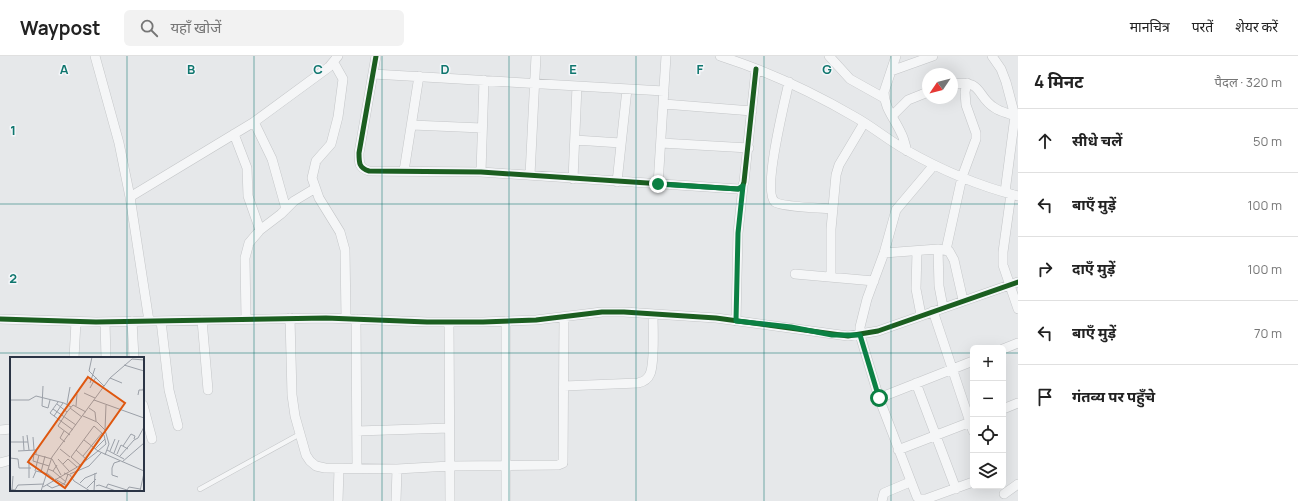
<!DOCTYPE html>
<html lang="hi">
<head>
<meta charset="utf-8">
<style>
  body { margin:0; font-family:Manrope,"Noto Sans Devanagari",sans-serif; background:#f2f2f2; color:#222 }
  .controls { position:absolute; right:12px; bottom:12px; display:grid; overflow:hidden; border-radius:6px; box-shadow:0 4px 16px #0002 }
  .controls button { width:36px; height:36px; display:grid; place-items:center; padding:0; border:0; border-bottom:1px solid #e0e0e0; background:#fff; color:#222; font:20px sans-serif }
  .compass { position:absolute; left:922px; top:12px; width:36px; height:36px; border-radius:50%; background:#fff; box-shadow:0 4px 16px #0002; rotate:235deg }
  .stop { position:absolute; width:12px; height:12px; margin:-9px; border:3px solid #0b8043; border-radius:50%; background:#fff }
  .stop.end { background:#0b8043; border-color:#fff; box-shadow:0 1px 4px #0008 }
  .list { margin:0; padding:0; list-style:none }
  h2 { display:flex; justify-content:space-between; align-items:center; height:52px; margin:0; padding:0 16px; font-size:17px }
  h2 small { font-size:13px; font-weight:400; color:#767676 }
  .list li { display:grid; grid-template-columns:26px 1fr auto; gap:12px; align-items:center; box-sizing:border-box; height:64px; padding:0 16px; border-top:1px solid #e0e0e0 }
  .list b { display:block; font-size:15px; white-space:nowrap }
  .list em { font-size:13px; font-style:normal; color:#767676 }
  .icon { flex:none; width:22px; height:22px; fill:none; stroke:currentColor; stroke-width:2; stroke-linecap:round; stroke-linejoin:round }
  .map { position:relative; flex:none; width:1018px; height:445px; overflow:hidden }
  header { display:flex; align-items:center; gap:24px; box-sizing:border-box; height:56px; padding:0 20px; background:#fff; border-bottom:1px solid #e0e0e0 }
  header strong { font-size:19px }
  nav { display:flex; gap:22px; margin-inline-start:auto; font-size:14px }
  .search { width:280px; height:36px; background:#f2f2f2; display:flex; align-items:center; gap:10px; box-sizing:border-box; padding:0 14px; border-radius:6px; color:#767676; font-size:15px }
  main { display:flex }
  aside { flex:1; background:#fff }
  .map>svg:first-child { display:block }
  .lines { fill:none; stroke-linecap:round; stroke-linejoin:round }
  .lane-casing { stroke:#c4c6c8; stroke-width:5.5 }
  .street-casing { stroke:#c4c6c8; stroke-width:10 }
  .lane { stroke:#f5f6f7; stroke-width:4.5 }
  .street { stroke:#f5f6f7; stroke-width:9 }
  .cycleway-casing { stroke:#f4f6f9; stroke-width:8 }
  .cycleway { stroke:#1b5e20; stroke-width:5 }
  .route { stroke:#0b8043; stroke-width:5 }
  .grid { fill:none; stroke:#0f766e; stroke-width:1; stroke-opacity:0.55 }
  .inset-road { fill:none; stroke:#9ba0a8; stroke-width:1 }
  .view { fill:#df570f; fill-opacity:0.15; stroke:#df570f; stroke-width:2 }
  .inset-edge { fill:none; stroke:#2b3445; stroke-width:2 }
  .grid-label { font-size:13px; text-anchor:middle; font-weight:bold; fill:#0f766e; stroke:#f4f6f9; stroke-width:3; stroke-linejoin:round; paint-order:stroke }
</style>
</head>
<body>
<header>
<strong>Waypost</strong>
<div class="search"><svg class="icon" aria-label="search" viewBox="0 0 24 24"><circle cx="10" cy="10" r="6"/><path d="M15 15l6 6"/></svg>यहाँ खोजें</div>
<nav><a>मानचित्र</a><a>परतें</a><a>शेयर करें</a></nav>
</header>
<main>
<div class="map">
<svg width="1018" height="445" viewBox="0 0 1018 445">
  <rect width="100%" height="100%" fill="#e6e8ea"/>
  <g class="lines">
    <defs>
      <path id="lane" d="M200 433 300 378"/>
      <path id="street" d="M95 0 119 87 130 141 149 265
        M376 0 359 97C359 107 359 112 369 115L481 116 738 133 742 132 744 126 756 13
        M720 0C767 15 812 36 855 61 873 71 888 84 906 94 941 114 979 130 1018 140
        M829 0 850 23 884 42
        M896 0 884 36C884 52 895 63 901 77 904 82 905 89 907 95
        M992 0 1001 13 1006 26 1015 60 1005 136
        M334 7 343 23 338 61 331 88 316 105 312 122 319 142 340 176 345 194 346 262
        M891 15 933 0
        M373 18 664 35
        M789 26C785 44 762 136 775 146 782 151 822 152 833 153
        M952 28C984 23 976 41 995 52 1002 57 1011 57 1018 62
        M664 48 752 55
        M892 60 908 44 928 36
        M254 66 272 103 286 153
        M412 69 482 72
        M234 78 247 112 248 140 260 174
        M575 84 621 87
        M661 87 749 92
        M934 109 896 154 884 197 867 243 860 271V279L879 342 917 441 920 443H926L973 426
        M404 115 419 20
        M481 116 484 24
        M530 119 536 0
        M573 123 577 30
        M617 126 627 33
        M658 129 666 0
        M1011 138 1003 196V209L1018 253
        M130 141 254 66 329 11 338 0
        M938 193 939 230 943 251
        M946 194 962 121 976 83V77L966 49 965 36 967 27
        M917 195 916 233 921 259
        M884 197 938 193 949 195 954 204 963 244
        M795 218 874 225
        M831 221V173L836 119 839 109 864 67
        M933 255 973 375
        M290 262 292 339 295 360 306 399 310 405 316 410 325 412 397 413 450 410 558 409 563 407 564 262
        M0 263 96 266 326 262 427 266H483L536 264 602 256H624L716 262 848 280 878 275 1018 226
        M246 263 245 202 249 187 260 174 281 158 294 145 314 133
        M356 263 357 412
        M202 264 208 334
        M132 265 134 302
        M161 265 169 334 178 370
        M506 265V445
        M736 265 738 177 743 130
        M105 266 106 302
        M449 266 450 445
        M1003 293 1018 287
        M74 302 76 266
        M916 327 956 433
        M564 330 638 327C643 326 648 323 650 318 655 307 653 272 653 258
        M879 342 973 305
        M143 349 152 383
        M1003 353 1018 347
        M0 374 11 373
        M357 375 449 372
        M898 394 973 365
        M0 407 11 404
        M1004 438 1018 428
        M338 445 339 413
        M396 445 397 413
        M882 445 884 437 910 426"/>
    </defs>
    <use href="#lane" class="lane-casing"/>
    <use href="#street" class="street-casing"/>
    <use href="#lane" class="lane"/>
    <use href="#street" class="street"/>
    <defs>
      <path id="cycleway" d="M376 0 359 97C359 107 359 112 369 115L481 116 738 133 742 132 744 126 756 13
        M0 263 96 266 326 262 427 266H483L536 264 602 256H624L716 262 848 280 878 275 1018 226"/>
    </defs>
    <use href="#cycleway" class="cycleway-casing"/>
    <use href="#cycleway" class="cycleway"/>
  </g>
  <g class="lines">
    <path class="route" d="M658 128 738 133 743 130 738 177 736 265 791 271 832 279H860L879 342"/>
  </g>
  <path class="grid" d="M127 0V302M254 0V445M382 0V445M509 0V445M636 0V445M764 0V445M891 0V445M0 148H1018M0 297H973M1003 297H1018M127 434V445"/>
  <g transform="translate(10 301)">
    <rect width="134" height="134" fill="#e6e8ea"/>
    <path class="inset-road" d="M82 0 79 14 94 29M114 8 134 14M100 21 112 26M80 26 85 11M33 29 32 49 38 51 40 43M80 31 86 20M74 36 85 41M128 38 129 33H133L134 29M0 43H19L26 39 54 46 61 50M84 43 134 61M48 45 40 56 63 73M47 47 57 55M57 47 60 30M66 49 67 37M60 51 72 60M79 51 85 55 86 64M43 52 66 68M44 59 53 46M73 59 87 65 95 73M54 74 50 81 55 85M17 78 19 93M60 78 48 69 57 55 63 48 76 55M13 79 14 93M23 80 24 93M0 85H18M113 89 121 77 125 79 124 82M50 92 60 100M85 92 95 82M66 93 77 103M97 93 114 102M8 94 26 93V97M100 94 105 82M104 96 109 83M107 97 111 88 118 92M95 98 99 87 95 73 96 48M73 99 92 76M110 99 124 83 128 81 134 70M0 101 8 102 9 111H21M48 102 59 114M112 105 134 86M53 107 58 102 67 110M70 108 61 100 84 69 94 78 96 87 88 94 74 83M39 109 23 104 24 97 42 102 51 118M38 112 43 114 47 108M25 114 29 98M43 114 56 125M31 115 35 99M54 116 60 118 64 124 80 134M60 117 79 109 91 96M108 120 102 118V111L104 106 110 104M19 121V104M23 121 26 114 38 117 44 122M45 122 57 129 62 120M70 126 75 121 87 116M37 128 42 131 55 126 58 117M86 129 89 128 106 134M33 130 69 109 88 94 134 114M77 131 86 122M96 131 98 127 117 133M0 132 5 133 8 128 34 127M2 133 3 119M117 133 119 130 130 132M31 134 42 100 100 21 122 2 134 3M84 134 85 116M130 134 134 116"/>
    <path class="view" d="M78 20 115 46 55 131 18 105Z"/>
    <rect width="134" height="134" class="inset-edge"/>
  </g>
  <g class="grid-label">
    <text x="64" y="18">A</text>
    <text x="191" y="18">B</text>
    <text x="318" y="18">C</text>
    <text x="445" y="18">D</text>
    <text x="573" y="18">E</text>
    <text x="700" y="18">F</text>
    <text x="827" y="18">G</text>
    <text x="13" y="79">1</text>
    <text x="13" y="227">2</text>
  </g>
</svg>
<div class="controls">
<button>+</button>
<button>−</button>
<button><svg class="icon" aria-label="locate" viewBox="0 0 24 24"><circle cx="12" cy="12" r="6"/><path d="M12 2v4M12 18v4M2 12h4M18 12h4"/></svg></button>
<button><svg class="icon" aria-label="layers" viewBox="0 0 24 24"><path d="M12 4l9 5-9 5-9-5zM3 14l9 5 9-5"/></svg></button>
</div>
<svg class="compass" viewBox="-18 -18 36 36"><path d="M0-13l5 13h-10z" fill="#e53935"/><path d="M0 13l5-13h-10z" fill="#767676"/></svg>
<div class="stop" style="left:879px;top:342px"></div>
<div class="stop end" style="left:658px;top:128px"></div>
</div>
<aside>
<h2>4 मिनट<small>पैदल · 320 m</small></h2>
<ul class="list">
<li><svg class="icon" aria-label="ahead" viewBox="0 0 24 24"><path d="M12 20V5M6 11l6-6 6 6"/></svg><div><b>सीधे चलें</b></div><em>50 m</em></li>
<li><svg class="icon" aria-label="left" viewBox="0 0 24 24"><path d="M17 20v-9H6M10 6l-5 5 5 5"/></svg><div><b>बाएँ मुड़ें</b></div><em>100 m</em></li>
<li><svg class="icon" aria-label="right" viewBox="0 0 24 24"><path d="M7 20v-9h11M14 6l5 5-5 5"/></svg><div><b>दाएँ मुड़ें</b></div><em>100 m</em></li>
<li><svg class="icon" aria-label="left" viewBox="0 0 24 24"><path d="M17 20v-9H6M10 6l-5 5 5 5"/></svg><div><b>बाएँ मुड़ें</b></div><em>70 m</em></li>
<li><svg class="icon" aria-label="arrive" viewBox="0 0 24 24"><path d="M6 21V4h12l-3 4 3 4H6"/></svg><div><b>गंतव्य पर पहुँचे</b></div></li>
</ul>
</aside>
</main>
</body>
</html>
